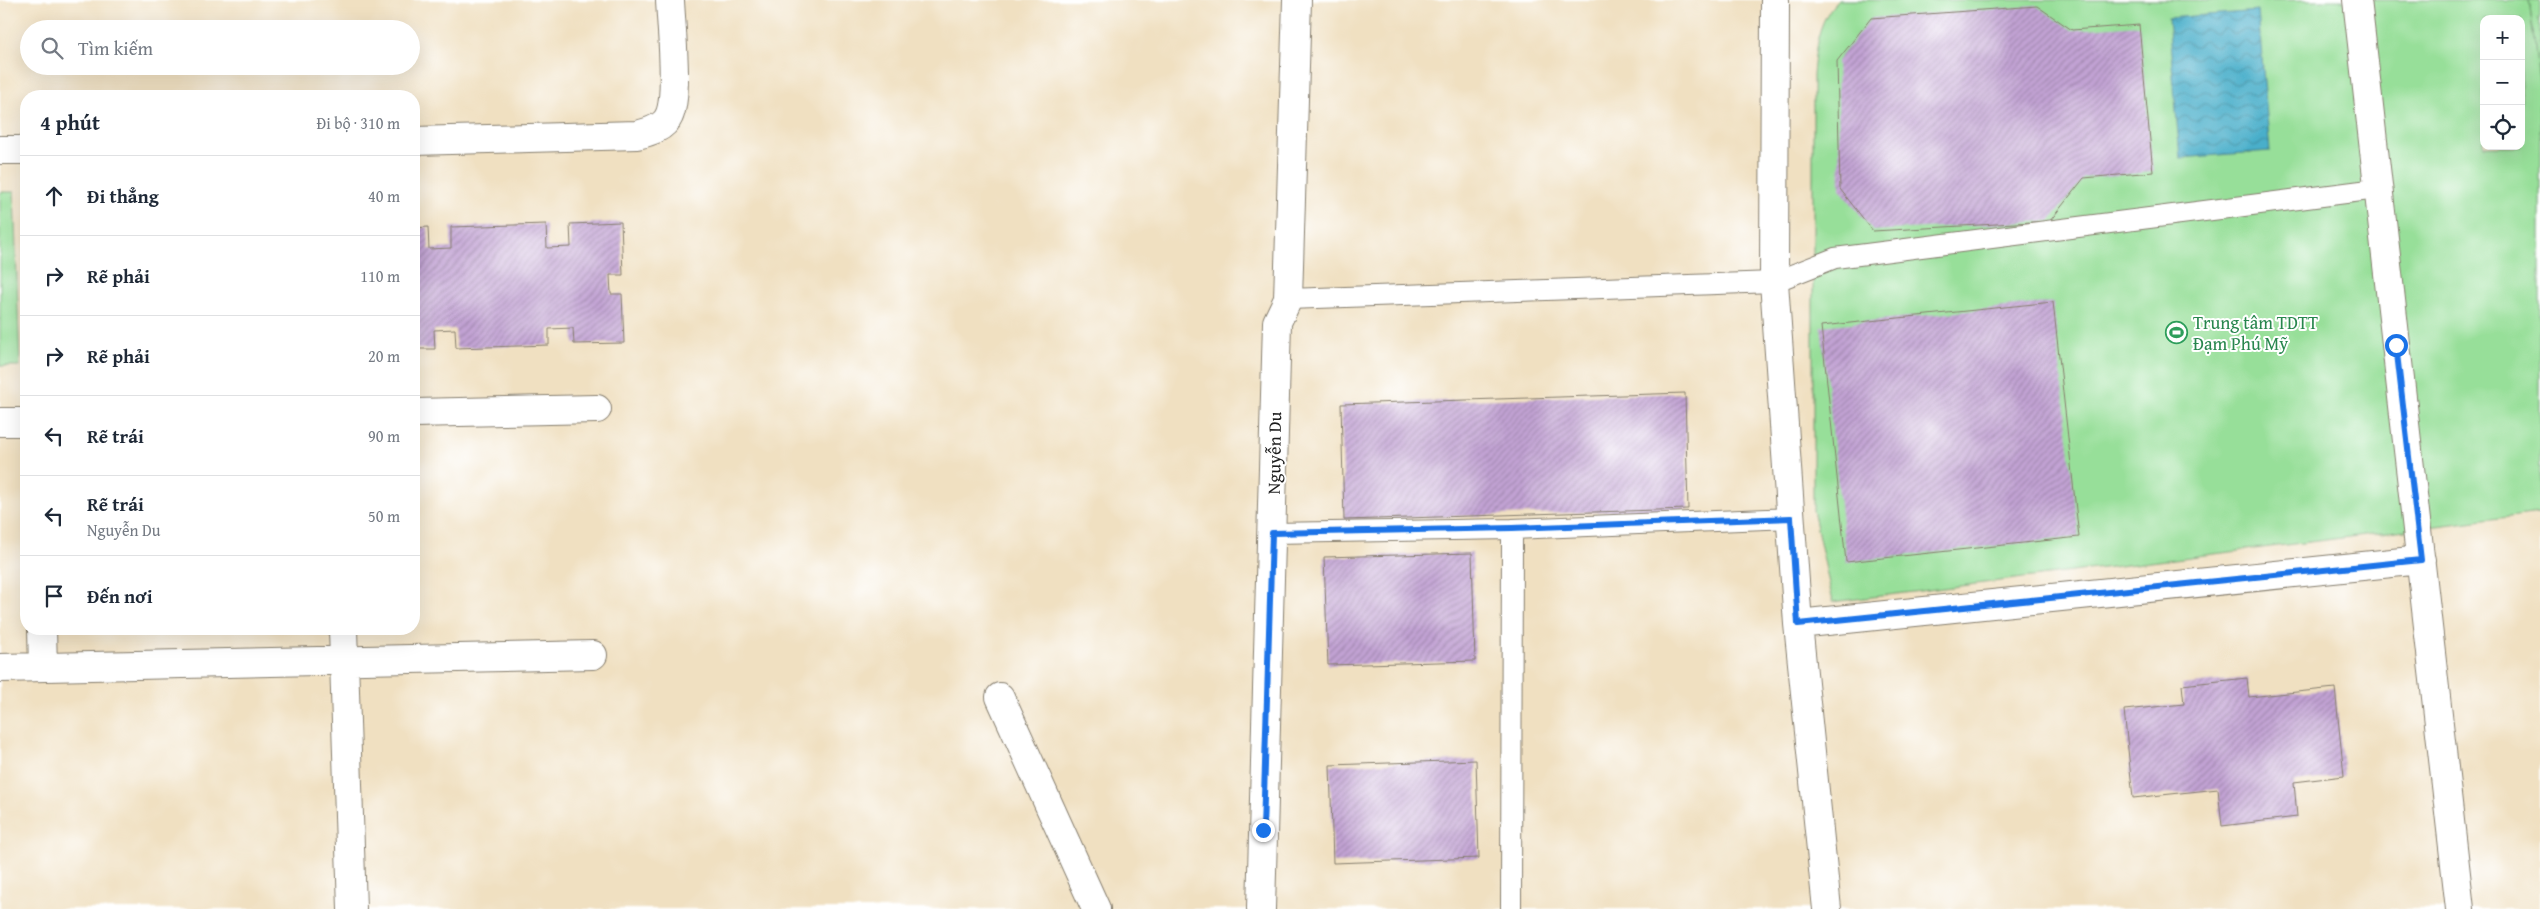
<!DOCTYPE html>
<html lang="vi">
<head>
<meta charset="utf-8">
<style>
  body { margin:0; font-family:"Gentium Book Plus",serif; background:#f6f6f7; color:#1f2937 }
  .controls { position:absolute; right:15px; top:15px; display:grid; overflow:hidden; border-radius:10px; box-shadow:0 5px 20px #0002 }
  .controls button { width:45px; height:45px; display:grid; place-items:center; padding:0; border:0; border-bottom:1px solid #e0e1e3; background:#fff; color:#1f2937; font:25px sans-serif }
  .stop { position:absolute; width:15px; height:15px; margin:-11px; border:4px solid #1a73e8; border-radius:50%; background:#fff }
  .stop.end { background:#1a73e8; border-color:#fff; box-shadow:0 1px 5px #0008 }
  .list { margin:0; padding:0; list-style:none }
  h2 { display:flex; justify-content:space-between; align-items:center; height:65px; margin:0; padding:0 20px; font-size:21px }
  h2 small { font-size:16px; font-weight:400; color:#747a83 }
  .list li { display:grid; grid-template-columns:32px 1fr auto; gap:15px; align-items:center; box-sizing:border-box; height:80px; padding:0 20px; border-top:1px solid #e0e1e3 }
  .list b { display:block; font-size:19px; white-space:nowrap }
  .list p { margin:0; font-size:16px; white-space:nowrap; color:#747a83 }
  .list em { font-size:16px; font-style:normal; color:#747a83 }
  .icon { flex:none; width:28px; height:28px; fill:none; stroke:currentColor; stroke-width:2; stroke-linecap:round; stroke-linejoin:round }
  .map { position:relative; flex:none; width:2540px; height:909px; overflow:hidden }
  .search { position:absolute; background:#fff; box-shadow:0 5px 20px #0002; left:20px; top:20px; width:400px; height:55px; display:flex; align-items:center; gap:12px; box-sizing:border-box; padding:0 18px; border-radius:28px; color:#747a83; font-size:19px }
  .panel { position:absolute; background:#fff; box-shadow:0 5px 20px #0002; left:20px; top:90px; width:400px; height:545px; border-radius:20px }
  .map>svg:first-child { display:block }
  .grass { fill:url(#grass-tufts); stroke:#5a7e5a }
  .park { fill:#97df99; stroke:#5a7e5a; fill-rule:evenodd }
  .water { fill:url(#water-waves); stroke:#336673 }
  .building { fill:url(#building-hatch) }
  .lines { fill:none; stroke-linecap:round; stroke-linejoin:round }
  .service-casing { stroke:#867e6e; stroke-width:22 }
  .minor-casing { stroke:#867e6e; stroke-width:30 }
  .service { stroke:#fff; stroke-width:20 }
  .minor { stroke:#fff; stroke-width:28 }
  .route { stroke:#1a73e8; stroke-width:6 }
  .labels { text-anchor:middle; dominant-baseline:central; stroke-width:4; stroke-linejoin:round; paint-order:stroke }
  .leisure-label { font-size:18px; fill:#27864d; stroke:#fff; text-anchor:start }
  .street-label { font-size:18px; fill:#1c1c1c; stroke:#fff }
</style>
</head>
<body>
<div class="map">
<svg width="2540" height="909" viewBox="0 0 2540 909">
  <defs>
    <pattern id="grass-tufts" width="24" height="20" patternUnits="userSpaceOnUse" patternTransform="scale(1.25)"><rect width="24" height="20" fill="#97df99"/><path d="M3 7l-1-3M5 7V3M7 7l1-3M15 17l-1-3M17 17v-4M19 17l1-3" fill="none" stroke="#82bf83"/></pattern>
    <pattern id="water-waves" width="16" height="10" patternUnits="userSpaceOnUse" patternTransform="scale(1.25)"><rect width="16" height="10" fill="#4aafca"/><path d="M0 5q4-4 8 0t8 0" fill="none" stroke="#3d8ea3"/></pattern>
    <pattern id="building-hatch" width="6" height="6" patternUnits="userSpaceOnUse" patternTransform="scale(1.25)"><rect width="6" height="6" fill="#c2a3d4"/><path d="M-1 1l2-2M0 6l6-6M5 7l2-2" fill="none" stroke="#9d84ab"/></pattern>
  </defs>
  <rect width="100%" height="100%" fill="#fff"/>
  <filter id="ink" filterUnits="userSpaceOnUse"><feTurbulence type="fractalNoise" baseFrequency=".02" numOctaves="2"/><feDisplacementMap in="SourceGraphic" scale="10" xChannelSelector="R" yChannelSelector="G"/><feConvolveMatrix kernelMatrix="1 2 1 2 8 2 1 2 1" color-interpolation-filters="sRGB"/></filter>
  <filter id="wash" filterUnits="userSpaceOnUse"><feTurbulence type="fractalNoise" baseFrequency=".0096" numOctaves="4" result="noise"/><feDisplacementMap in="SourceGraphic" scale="20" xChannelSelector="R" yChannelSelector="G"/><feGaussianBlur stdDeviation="1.12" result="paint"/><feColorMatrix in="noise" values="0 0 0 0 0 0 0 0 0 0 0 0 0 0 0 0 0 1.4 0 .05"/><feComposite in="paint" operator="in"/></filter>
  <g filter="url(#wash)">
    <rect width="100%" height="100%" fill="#f0e0c1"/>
    <path class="grass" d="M2529 0H2540V90Z"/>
    <path class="park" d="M1838 0H2529L2540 90V513L1833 602 1813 510V75C1815 48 1818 20 1838 0ZM2484 19H2521V146H2484Z
      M0 192H14L20 366H0Z"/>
    <path class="water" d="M2258 11 2270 151 2180 158 2168 18Z"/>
    <g id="blocks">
      <path class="building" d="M2037 6 2072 30 2139 25 2153 172 2084 178 2050 221 1873 231 1840 189 1837 61 1871 18Z
        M621 222 623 275H610L611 294H622L624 343 574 344 573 328 549 329V345L456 348 455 329 434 330 435 349H414V228L428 227 429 249 451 248V227L546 224 547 248 571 247 570 224Z
        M2053 302 2079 537 1846 562 1821 326Z
        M1685 393 1688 509 1344 520 1341 404Z
        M1472 553 1475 661 1328 665 1324 557Z
        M2247 678 2249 697 2335 688 2344 776 2294 782 2297 817 2222 826 2218 789 2133 798 2124 710 2184 704 2182 685Z
        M1476 760 1479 858 1333 863 1330 765Z"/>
    </g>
  </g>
  <g filter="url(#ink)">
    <use href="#blocks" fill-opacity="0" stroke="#867e6e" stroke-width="1"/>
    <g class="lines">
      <defs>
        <path id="service" d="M1288 299 1774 282 1835 258 2377 189
          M1272 533 1512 529 1791 518
          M1511 909 1512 529"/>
        <path id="minor" d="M1775 0 1774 282 1798 624 1827 909
          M2357 0 2460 909
          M414 141 637 135C649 132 664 128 669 116 679 95 671 26 670 0
          M0 150H26
          M414 413 597 409
          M0 422H26
          M1798 624 2421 560
          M42 629 43 667
          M343 629 352 909
          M0 668 593 655
          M1000 697 1096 909
          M1261 909 1277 322 1288 299 1297 0"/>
      </defs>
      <use href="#service" class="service-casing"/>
      <use href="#minor" class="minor-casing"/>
      <use href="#service" class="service"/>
      <use href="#minor" class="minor"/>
    </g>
  </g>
  <g class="lines" filter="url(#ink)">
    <path class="route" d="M1263 830 1272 533 1512 528 1791 518 1798 624 2421 560 2396 345"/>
  </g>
  <defs>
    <symbol id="stadium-ring" viewBox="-11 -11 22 22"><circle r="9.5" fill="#fff" stroke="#2e9e5b" stroke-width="1.5"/><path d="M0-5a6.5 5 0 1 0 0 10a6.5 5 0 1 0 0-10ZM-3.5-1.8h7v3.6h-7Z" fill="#2e9e5b"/></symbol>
  </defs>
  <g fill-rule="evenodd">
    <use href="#stadium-ring" x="2164" y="320" width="25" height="25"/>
  </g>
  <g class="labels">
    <g class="leisure-label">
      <text x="2193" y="322">Trung tâm TDTT<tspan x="2193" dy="21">Đạm Phú Mỹ</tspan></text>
    </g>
    <g class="street-label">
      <text transform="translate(1274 453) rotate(-89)">Nguyễn Du</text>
    </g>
  </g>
</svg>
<div class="controls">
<button>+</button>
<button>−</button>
<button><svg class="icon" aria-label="locate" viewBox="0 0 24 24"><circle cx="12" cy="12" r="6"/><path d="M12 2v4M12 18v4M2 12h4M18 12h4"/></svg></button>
</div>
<div class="stop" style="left:2396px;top:345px"></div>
<div class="stop end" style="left:1263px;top:830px"></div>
<div class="search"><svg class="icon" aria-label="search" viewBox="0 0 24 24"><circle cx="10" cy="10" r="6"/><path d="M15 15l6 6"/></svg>Tìm kiếm</div>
<section class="panel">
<h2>4 phút<small>Đi bộ · 310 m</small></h2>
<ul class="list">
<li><svg class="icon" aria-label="ahead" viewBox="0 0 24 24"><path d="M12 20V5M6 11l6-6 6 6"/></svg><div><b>Đi thẳng</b></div><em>40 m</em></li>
<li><svg class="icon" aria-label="right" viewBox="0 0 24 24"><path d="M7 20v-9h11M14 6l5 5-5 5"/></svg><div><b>Rẽ phải</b></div><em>110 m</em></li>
<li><svg class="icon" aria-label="right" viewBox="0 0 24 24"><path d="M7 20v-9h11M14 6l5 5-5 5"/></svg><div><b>Rẽ phải</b></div><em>20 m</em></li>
<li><svg class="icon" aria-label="left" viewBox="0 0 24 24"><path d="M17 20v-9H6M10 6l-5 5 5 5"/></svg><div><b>Rẽ trái</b></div><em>90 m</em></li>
<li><svg class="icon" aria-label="left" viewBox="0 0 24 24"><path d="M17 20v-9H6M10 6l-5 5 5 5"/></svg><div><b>Rẽ trái</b><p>Nguyễn Du</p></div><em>50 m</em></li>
<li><svg class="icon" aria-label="arrive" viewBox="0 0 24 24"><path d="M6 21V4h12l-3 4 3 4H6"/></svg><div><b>Đến nơi</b></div></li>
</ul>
</section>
</div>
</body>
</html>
